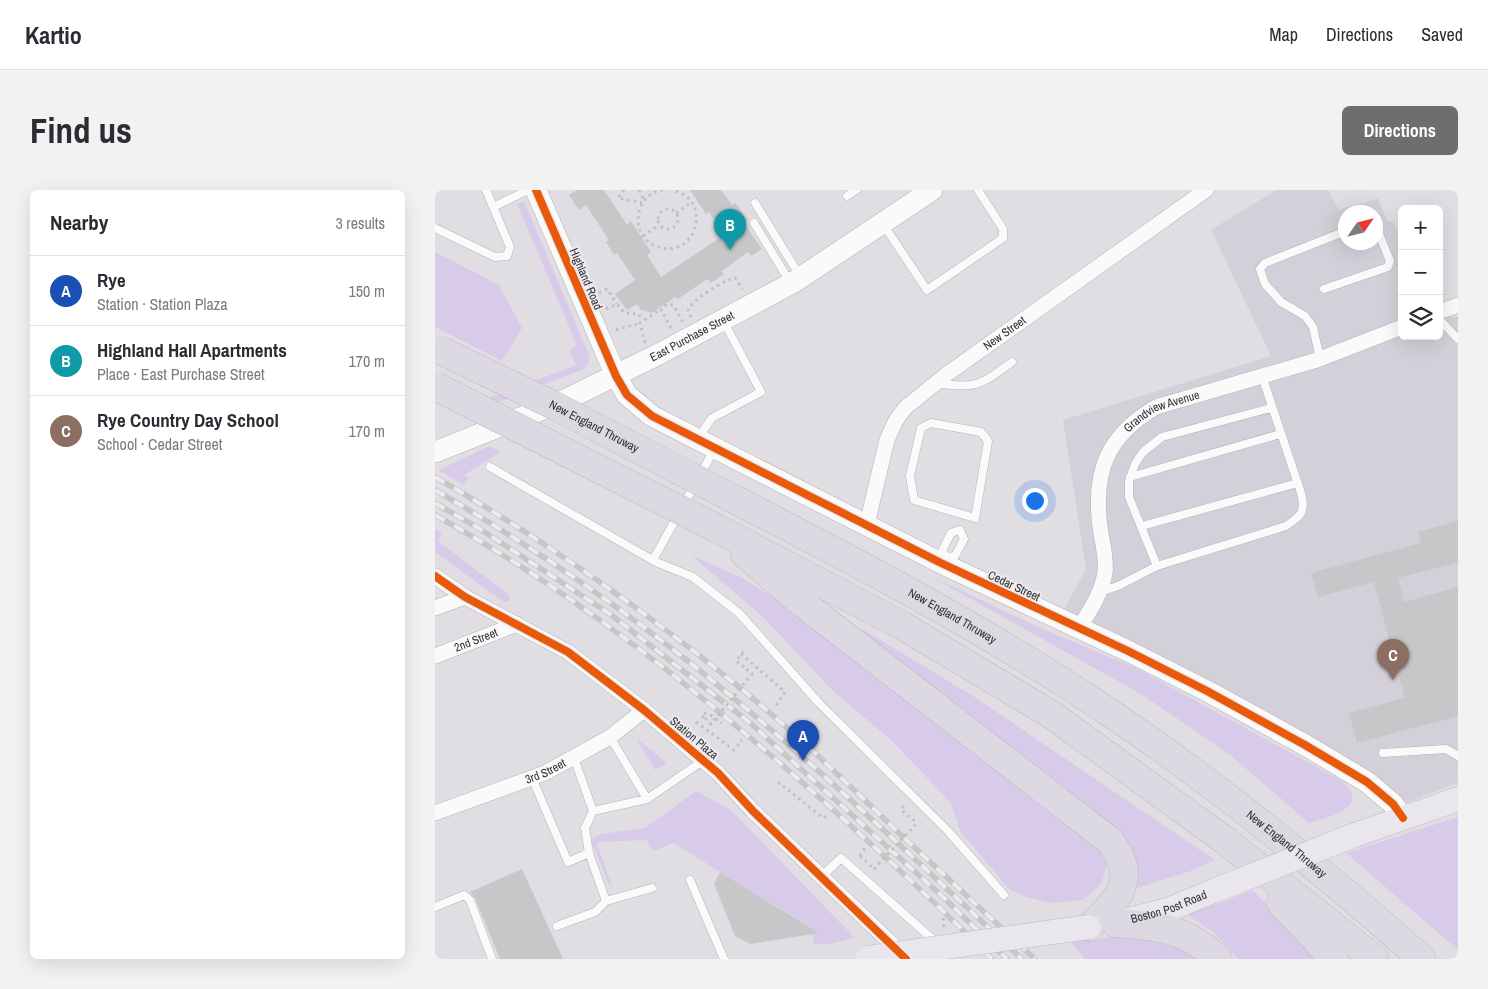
<!DOCTYPE html>
<html lang="en">
<head>
<meta charset="utf-8">
<style>
  body { margin:0; font-family:"Archivo Narrow",sans-serif; background:#f2f2f3; color:#2b2b33 }
  .controls { position:absolute; right:15px; top:15px; display:grid; overflow:hidden; border-radius:8px; box-shadow:0 5px 20px #0002 }
  .controls button { width:45px; height:45px; display:grid; place-items:center; padding:0; border:0; border-bottom:1px solid #e1e1e2; background:#fff; color:#2b2b33; font:25px sans-serif }
  .compass { position:absolute; left:903px; top:15px; width:45px; height:45px; border-radius:50%; background:#fff; box-shadow:0 5px 20px #0002; rotate:55deg }
  .you { position:absolute; left:599px; top:310px; width:18px; height:18px; margin:-12px; border:4px solid #fff; border-radius:50%; background:#1a73e8; box-shadow:0 0 0 8px #1a73e833 }
  .badge { display:grid; place-items:center; width:32px; height:32px; border-radius:50%; background:#6e6d70; color:#fff; font-size:16px; font-weight:700 }
  .pin { position:absolute; translate:-50% -41px; filter:drop-shadow(0 1px 2px #0008) }
  .pin::after { content:''; position:absolute; top:26px; width:18px; height:15px; background:inherit; clip-path:polygon(0 0,100% 0,50% 100%) }
  .list { margin:0; padding:0; list-style:none }
  h2 { display:flex; justify-content:space-between; align-items:center; height:65px; margin:0; padding:0 20px; font-size:21px }
  h2 small { font-size:16px; font-weight:400; color:#7c7c81 }
  .list li { display:grid; grid-template-columns:32px 1fr auto; gap:15px; align-items:center; box-sizing:border-box; height:70px; padding:0 20px; border-top:1px solid #e1e1e2 }
  .list b { display:block; font-size:19px; white-space:nowrap }
  .list p { margin:0; font-size:16px; white-space:nowrap; color:#7c7c81 }
  .list em { font-size:16px; font-style:normal; color:#7c7c81 }
  .icon { flex:none; width:28px; height:28px; fill:none; stroke:currentColor; stroke-width:2; stroke-linecap:round; stroke-linejoin:round }
  .map { position:relative; flex:none; width:1023px; height:769px; overflow:hidden; border-radius:8px }
  header { display:flex; align-items:center; gap:30px; box-sizing:border-box; height:70px; padding:0 25px; background:#fff; border-bottom:1px solid #e1e1e2 }
  header strong { font-size:24px }
  nav { display:flex; gap:28px; margin-inline-start:auto; font-size:18px }
  .intro { display:flex; align-items:center; justify-content:space-between; box-sizing:border-box; height:120px; padding:0 30px }
  h1 { margin:0; font-size:35px }
  .button { padding:12px 22px; border-radius:8px; background:#6e6d70; color:#fff; font-size:18px; font-weight:700 }
  main { display:flex; gap:30px; padding:0 30px }
  aside { flex:1; background:#fff; border-radius:8px; box-shadow:0 5px 20px #0002 }
  .map>svg:first-child { display:block }
  .built { fill:#d4d0d9; fill-rule:evenodd }
  .green { fill:#d8cbe9 }
  .building { fill:#c7c6c9 }
  .lines { fill:none; stroke-linecap:round; stroke-linejoin:round }
  .lane-casing { stroke:#b3b2b4; stroke-width:9 }
  .street-casing { stroke:#b3b2b4; stroke-width:16 }
  .secondary-casing { stroke:#b3b2b4; stroke-width:22 }
  .primary-casing { stroke:#bbbabc; stroke-width:25 }
  .highway-casing { stroke:#bbbabc; stroke-width:29 }
  .path { stroke:#c0c0c0; stroke-width:3; stroke-dasharray:2.5 4; stroke-linecap:butt }
  .lane { stroke:#fafafb; stroke-width:8 }
  .street { stroke:#fafafb; stroke-width:15 }
  .secondary { stroke:#fafafb; stroke-width:21 }
  .primary { stroke:#e9e6ed; stroke-width:24 }
  .highway { stroke:#ddd9e3; stroke-width:28 }
  .rail-casing { stroke:#c6c6c7; stroke-width:5.5 }
  .rail { stroke:#edebf0; stroke-width:4; stroke-dasharray:11; stroke-linecap:butt }
  .primary-bridge-casing { stroke:#bbbabc; stroke-width:25; stroke-linecap:butt }
  .highway-bridge-casing { stroke:#bbbabc; stroke-width:29; stroke-linecap:butt }
  .path-bridge { stroke:#c0c0c0; stroke-width:3; stroke-dasharray:2.5 4; stroke-linecap:butt }
  .primary-bridge { stroke:#e9e6ed; stroke-width:24 }
  .highway-bridge { stroke:#ddd9e3; stroke-width:28 }
  .cycleway-casing { stroke:#edebf0; stroke-width:11 }
  .cycleway { stroke:#e8590c; stroke-width:8 }
  .labels { text-anchor:middle; dominant-baseline:central; stroke-width:4; stroke-linejoin:round; paint-order:stroke }
  .street-label { font-size:12px; fill:#313032; stroke:#edebf0 }
</style>
</head>
<body>
<header>
<strong>Kartio</strong>
<nav><a>Map</a><a>Directions</a><a>Saved</a></nav>
</header>
<div class="intro"><h1>Find us</h1><a class="button">Directions</a></div>
<main>
<aside>
<h2>Nearby<small>3 results</small></h2>
<ul class="list">
<li><span class="badge" style="background:#1a4fb4">A</span><div><b>Rye</b><p>Station · Station Plaza</p></div><em>150 m</em></li>
<li><span class="badge" style="background:#0f9aa8">B</span><div><b>Highland Hall Apartments</b><p>Place · East Purchase Street</p></div><em>170 m</em></li>
<li><span class="badge" style="background:#8d6e63">C</span><div><b>Rye Country Day School</b><p>School · Cedar Street</p></div><em>170 m</em></li>
</ul>
</aside>
<div class="map">
<svg width="1023" height="769" viewBox="0 0 1023 769">
  <rect width="100%" height="100%" fill="#e0dee2"/>
  <path class="built" d="M841 0H893L904 20 943 8 952 31 958 32 967 51V146H1004V120L1018 128 1023 126V593L970 613 627 423 651 379 628 230 836 166 776 40ZM911 22H941V52H911Z"/>
  <path class="green" d="M89 11 154 165V172L149 179 53 216 44 212 141 175 134 160 142 155 82 14Z
    M0 62 64 95 87 138 67 171 0 137Z
    M54 256 66 262 29 285 34 288 28 295 4 280Z
    M0 339 7 343 3 351 73 404 75 407 74 411 69 412 0 362Z
    M256 365 309 389 367 426 663 655 672 676 666 694 648 710 616 713 591 707 574 699 525 641 516 613 458 552 398 501 328 427Z
    M491 384 603 437 701 478 907 591 915 599 918 610C910 625 889 628 874 633L794 564 706 504Z
    M427 439 538 506 780 670 756 681 699 699 696 682 425 443Z
    M201 548 232 573 220 580Z
    M261 601 296 620 420 748 395 754H379L377 738 238 653 219 661 211 650 165 652 162 654 177 696 175 697 156 650 166 644 210 638Z
    M1023 627V760L911 663Z
    M817 700 844 726 881 769H803L778 742 752 724 789 712Z
    M725 741 771 769H650L636 752Z"/>
  <path class="building" d="M142 0H169L192 35 196 31 216 62 212 65 226 87 289 45 274 22 271 24 255 0H286L297 15 300 13 313 30 309 33 327 59 316 66 313 62 287 81 289 84 276 93 272 89 243 109 240 107 217 123 206 120 202 114 192 120 180 104 200 90 182 63 179 65 171 52 174 50 151 15 144 20 134 5Z
    M1023 331V372L963 388 969 412 1023 397V526L922 553 914 523 970 508 939 392 883 407 876 383 986 353 983 342Z
    M87 679 128 769H65L40 708 35 702Z
    M285 682 384 743 315 754 300 746 279 694Z"/>
  <g class="lines">
    <defs>
      <path id="lane" d="M412 6 421 0
        M320 13 365 86
        M58 17 93 0
        M319 33 355 92
        M448 34 492 100 568 48V39L543 0
        M0 38 60 67 72 66 75 57 51 0
        M889 99 953 77 955 71 941 36
        M1004 129 1023 149
        M885 169 878 137 870 126 846 112 830 94 825 79 830 73 911 41
        M503 193C541 200 547 194 577 172
        M496 233 546 242 553 251 540 328 479 310 475 286 486 238Z
        M262 249 277 228 326 202 289 132
        M55 277 221 372 258 387 305 424 384 513 513 641 569 705
        M695 287 845 244
        M707 336 863 293
        M525 340 529 349 520 366 512 367 507 361 516 343Z
        M218 370 279 260
        M722 376 694 307V291L700 274 708 262 727 247 836 218
        M665 402 683 396 722 376 851 336C866 326 871 322 866 303L827 186
        M175 547 212 609
        M948 563 1011 559 1023 566
        M139 568 158 621 212 609 269 570
        M97 588 133 672 154 663 150 638 158 621
        M154 663 171 711 217 698
        M386 687 406 668 503 754
        M255 690 289 769
        M0 717 29 705 35 710 57 769
        M122 736 160 722 171 711"/>
      <g id="street">
        <path d="M1004 122 1023 115"/>
        <path id="s1" d="M432 334 452 250 460 232 470 218 512 184 771 0"/>
        <path d="M0 386 30 407 133 462 209 520 283 583 318 621 469 766"/>
        <path d="M0 418 30 407"/>
        <path id="s2" d="M643 438C656 421 666 404 670 383 672 369 667 351 665 337 658 281 672 246 721 217L882 170 967 137"/>
        <path id="s3" d="M0 466 82 434"/>
        <path id="s4" d="M0 623 110 583 175 547 209 520"/>
      </g>
      <g id="secondary">
        <path d="M101 0 181 186 192 205 217 226 506 373 693 461 772 501 870 555 932 592 958 614 968 628"/>
        <path id="s5" d="M0 262 128 211 224 164 359 92 497 0"/>
      </g>
      <g id="primary">
        <path d="M917 646 1023 609"/>
        <path id="s6" d="M690 731 735 719 781 700"/>
      </g>
      <g id="highway">
        <path id="s7" d="M297 308C427 375 557 443 678 525 787 598 889 682 987 769"/>
        <path d="M281 338 468 436 617 525 792 652 940 769"/>
        <path d="M310 364 357 405 675 651C704 689 683 711 654 737"/>
        <path d="M846 713 899 769"/>
        <path d="M681 733C724 736 750 738 783 769"/>
      </g>
    </defs>
    <use href="#lane" class="lane-casing"/>
    <use href="#street" class="street-casing"/>
    <use href="#secondary" class="secondary-casing"/>
    <use href="#primary" class="primary-casing"/>
    <use href="#highway" class="highway-casing"/>
    <path class="path" d="M189 0 183 8 207 13
      M204 0 209 10
      M228 0C210 2 200 20 204 37 206 46 213 53 221 56 261 72 280 9 237 0
      M223 29a10 10 0 1 1 20 0a10 10 0 1 1-20 0Z
      M241 23 257 12
      M208 46 224 35
      M164 103 172 99 182 114
      M171 119 182 114 189 123 204 124 206 131
      M256 127 253 121C255 111 290 89 300 88L308 99
      M236 138 226 120 232 114 238 115 248 132
      M181 140 205 133
      M210 153 205 133 226 119
      M306 464 350 502 340 517
      M309 477 301 471 309 461
      M269 523 274 524 287 533
      M267 526 270 528
      M261 532 299 560 307 550
      M343 592 388 628 393 625
      M468 616 466 620 482 633
      M425 666 439 679
      M425 666 430 658
      M508 728 509 739"/>
    <use href="#lane" class="lane"/>
    <use href="#street" class="street"/>
    <use href="#secondary" class="secondary"/>
    <use href="#primary" class="primary"/>
    <use href="#highway" class="highway"/>
    <defs>
      <path id="rail" d="M0 287C111 351 216 425 315 506 367 549 415 596 464 643 509 685 555 727 600 769
        M0 300C79 346 154 395 227 451 354 548 470 660 587 769
        M0 313 45 339 175 424 314 532 508 707 572 769
        M0 325C137 401 260 498 377 601 439 656 499 711 557 769"/>
    </defs>
    <use href="#rail" class="rail-casing"/>
    <use href="#rail" class="rail"/>
    <defs>
      <path id="primary-bridge" d="M781 700 917 646
        M433 768 654 737"/>
      <g id="highway-bridge">
        <path id="s8" d="M5 160 116 214 297 308"/>
        <path d="M0 196 281 338"/>
      </g>
    </defs>
    <use href="#primary-bridge" class="primary-bridge-casing"/>
    <use href="#highway-bridge" class="highway-bridge-casing"/>
    <path class="path-bridge" d="M270 528 276 534 317 484 309 477
      M439 679 482 633"/>
    <use href="#primary-bridge" class="primary-bridge"/>
    <use href="#highway-bridge" class="highway-bridge"/>
    <defs>
      <path id="cycleway" d="M101 0 181 186 192 205 217 226 506 373 693 461 772 501 870 555 932 592 958 614 968 628
        M0 386 30 407 133 462 209 520 283 583 318 621 471 769"/>
    </defs>
    <use href="#cycleway" class="cycleway-casing"/>
    <use href="#cycleway" class="cycleway"/>
  </g>
  <g class="labels">
    <g class="street-label">
      <text transform="translate(151 89) rotate(67)">Highland Road</text>
      <text stroke="none"><textPath href="#s1" startOffset="248">New Street</textPath></text>
      <text stroke="none"><textPath href="#s5" startOffset="282">East Purchase Street</textPath></text>
      <text stroke="none"><textPath href="#s2" startOffset="254">Grandview Avenue</textPath></text>
      <text stroke="none"><textPath href="#s8" startOffset="172">New England Thruway</textPath></text>
      <text transform="translate(579 396) rotate(25)">Cedar Street</text>
      <text stroke="none"><textPath href="#s7" startOffset="250">New England Thruway</textPath></text>
      <text stroke="none"><textPath href="#s3" startOffset="44">2nd Street</textPath></text>
      <text transform="translate(259 548) rotate(40)">Station Plaza</text>
      <text stroke="none"><textPath href="#s4" startOffset="118">3rd Street</textPath></text>
      <text stroke="none"><textPath href="#s7" startOffset="655">New England Thruway</textPath></text>
      <text stroke="none"><textPath href="#s6" startOffset="46">Boston Post Road</textPath></text>
    </g>
  </g>
</svg>
<div class="controls">
<button>+</button>
<button>−</button>
<button><svg class="icon" aria-label="layers" viewBox="0 0 24 24"><path d="M12 4l9 5-9 5-9-5zM3 14l9 5 9-5"/></svg></button>
</div>
<svg class="compass" viewBox="-18 -18 36 36"><path d="M0-13l5 13h-10z" fill="#e53935"/><path d="M0 13l5-13h-10z" fill="#7c7c81"/></svg>
<div class="you"></div>
<div class="pin badge" style="left:368px;top:571px;background:#1a4fb4">A</div>
<div class="pin badge" style="left:295px;top:60px;background:#0f9aa8">B</div>
<div class="pin badge" style="left:958px;top:490px;background:#8d6e63">C</div>
</div>
</main>
</body>
</html>
